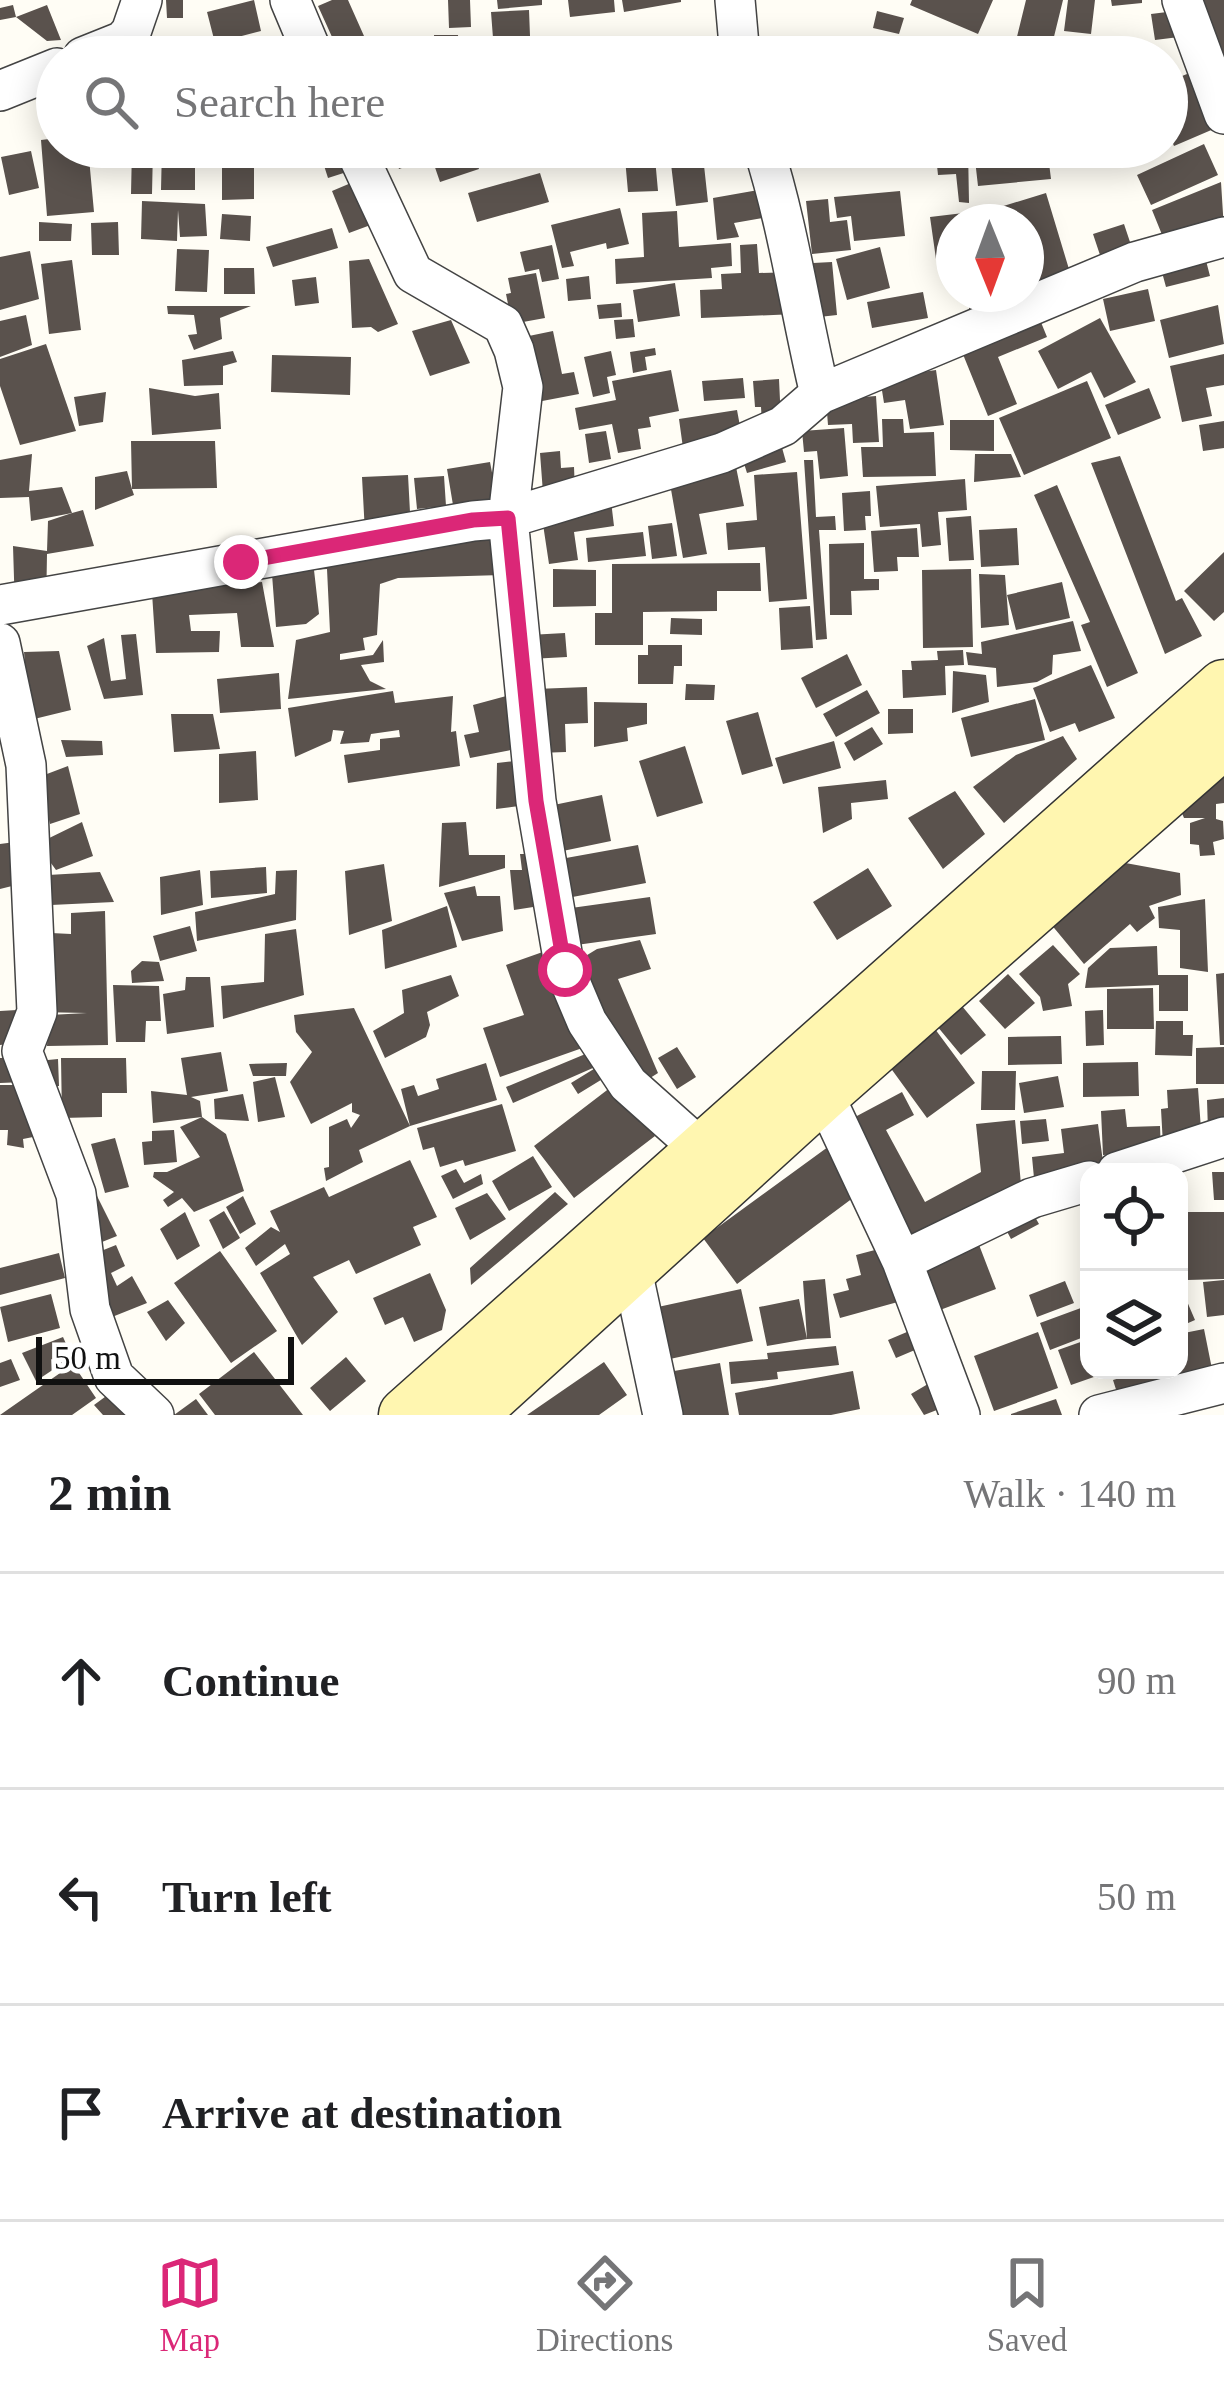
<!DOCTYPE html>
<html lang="en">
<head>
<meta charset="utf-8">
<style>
  body { margin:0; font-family:"Times New Roman",serif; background:#f6f6f6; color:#202124 }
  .controls { position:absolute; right:36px; bottom:36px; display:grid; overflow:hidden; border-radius:24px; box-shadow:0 6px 30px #0003 }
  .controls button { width:108px; height:108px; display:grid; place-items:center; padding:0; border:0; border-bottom:3px solid #e0e0e0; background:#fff; color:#202124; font:60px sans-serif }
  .compass { position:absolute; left:936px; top:204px; width:108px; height:108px; border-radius:50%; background:#fff; box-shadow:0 6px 30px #0003; rotate:179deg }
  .scale { position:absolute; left:36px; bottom:30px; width:258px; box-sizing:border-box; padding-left:12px; border:6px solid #111; border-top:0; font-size:33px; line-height:42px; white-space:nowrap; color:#111; -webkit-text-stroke:9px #fff; paint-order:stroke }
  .stop { position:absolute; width:36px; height:36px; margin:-27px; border:9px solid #db2777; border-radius:50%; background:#fff }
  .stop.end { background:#db2777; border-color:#fff; box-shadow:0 3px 12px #0008 }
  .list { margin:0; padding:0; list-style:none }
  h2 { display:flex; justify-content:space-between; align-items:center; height:156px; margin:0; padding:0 48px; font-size:51px }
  h2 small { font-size:39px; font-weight:400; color:#757577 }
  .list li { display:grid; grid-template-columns:78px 1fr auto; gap:36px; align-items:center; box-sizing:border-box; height:216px; padding:0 48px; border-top:3px solid #e0e0e0 }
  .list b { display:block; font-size:45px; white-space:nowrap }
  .list em { font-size:39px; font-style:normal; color:#757577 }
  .icon { flex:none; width:66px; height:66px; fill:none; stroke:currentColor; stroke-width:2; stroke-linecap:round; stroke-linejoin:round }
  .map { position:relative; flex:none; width:1224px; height:1415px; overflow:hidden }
  .search { position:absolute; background:#fff; box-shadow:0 6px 30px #0003; left:36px; right:36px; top:36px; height:132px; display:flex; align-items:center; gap:30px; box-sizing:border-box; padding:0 42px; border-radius:66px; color:#757577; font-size:45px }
  .sheet { height:804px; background:#fff }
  nav { display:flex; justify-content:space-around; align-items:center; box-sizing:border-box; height:168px; border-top:3px solid #e0e0e0; background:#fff; font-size:33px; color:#757577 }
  nav a { display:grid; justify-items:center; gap:6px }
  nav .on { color:#db2777 }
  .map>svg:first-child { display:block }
  .building { fill:#5a524d }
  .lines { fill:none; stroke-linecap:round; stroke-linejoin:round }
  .street-casing { stroke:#444; stroke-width:42 }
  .secondary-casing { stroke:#333; stroke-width:57 }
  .street { stroke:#fff; stroke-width:39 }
  .secondary { stroke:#fff6b0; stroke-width:54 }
  .route { stroke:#db2777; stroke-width:15 }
</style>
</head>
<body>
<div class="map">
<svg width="1224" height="1415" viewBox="0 0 1224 1415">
  <rect width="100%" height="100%" fill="#fffdf5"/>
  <path class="building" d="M166 0H183V18H167Z
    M254 0 261 31 215 43 207 12Z
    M332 0H348L364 36 337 48 318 6Z
    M448 0H470L471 27 449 28Z
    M497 0H542V5L498 9Z
    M568 0H614L615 12 570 17Z
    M622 0H681V2L624 12Z
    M912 0H993L978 34 910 5Z
    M1026 0H1063L1049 57H1012Z
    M1068 0H1095L1091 34 1064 31Z
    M1111 0H1142V3L1112 6Z
    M1190 0H1224V87Z
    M13 5 16 17 47 5 61 40 47 41 16 17 0 20V8Z
    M529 10 530 36 493 38 491 12Z
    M877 11 904 18 899 34 873 28Z
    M1175 11 1179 37 1155 40 1151 14Z
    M434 35H458L459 57H435Z
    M1057 36 1093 42 1091 57H1054Z
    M161 40 193 42 191 57H160Z
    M901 41 902 57H839L838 45Z
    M267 42 271 57H234L232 51Z
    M527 48 528 57H492V51Z
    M950 49 969 50 968 57H948Z
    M1192 72 1216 128 1174 146 1167 130V82Z
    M57 90V125L43 127 40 91Z
    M57 138V147H88L94 212 47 216 41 140Z
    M1204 144 1218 175 1151 205 1137 175Z
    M162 147H195V190H161Z
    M222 147H254V199L222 200Z
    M318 147H345L353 170 328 178Z
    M392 147H413L419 162 399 169Z
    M428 147H472L479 169 440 182Z
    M624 147H654L658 191 628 192Z
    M669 147H702L708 202 676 206Z
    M935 147H968L969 203 959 202 956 174 938 175Z
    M1012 147H1047L1051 179 978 186 974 151Z
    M1123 147H1163L1131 162Z
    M132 148H153L152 194H131Z
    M31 151 39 188 9 195 1 157Z
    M540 173 549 202 477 222 468 193Z
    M358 180 376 223 349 233 332 191Z
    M1221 182 1224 230 1169 252 1152 210Z
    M764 189 769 217 734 223 739 237 717 240 713 198Z
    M900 191 905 236 854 241 851 216 837 218 834 197Z
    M1046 193 1078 299 969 325V294H1026V222H1001L997 208Z
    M828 199 830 222 847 220 851 250 812 254 806 201Z
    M142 201 205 204 207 236 180 237 178 210 177 241 141 239Z
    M620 208 629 244 607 249 606 243 570 252 574 266 562 268 551 225Z
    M677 211 679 247 731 243 732 266 711 268 712 278 616 284 615 259 644 257 642 213Z
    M972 212 974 222H954V257L936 259 930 217Z
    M222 214 251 216 250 241 220 239Z
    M39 222 72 224 71 241H39Z
    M118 222 119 255H92L91 223Z
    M1124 224 1133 251 1102 261 1093 234Z
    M332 228 338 248 273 267 266 247Z
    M757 244 759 273 794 272 796 314 701 318 700 290 722 289 721 274 741 273 740 245Z
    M552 245 559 279 542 282 539 269 525 272 520 252Z
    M880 247 890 288 847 300 836 259Z
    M177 249 209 250 207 292 175 291Z
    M30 251 39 299 0 310V257Z
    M1204 253 1210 276 1166 287 1160 265Z
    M369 259 398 324 378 332 371 327 352 328 349 261Z
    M72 260 81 330 49 334 41 264Z
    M832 262 837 315 819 317 813 263Z
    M224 268H254L255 294H224Z
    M536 273 545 318 512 324 506 294 511 293 508 278Z
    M589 276 591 299 568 301 566 279Z
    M316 277 319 303 295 306 292 280Z
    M675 283 680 316 638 322 633 290Z
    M1148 289 1155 321 1110 331 1103 299Z
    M923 292 928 318 872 328 867 302Z
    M621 303 622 317 599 319 597 305Z
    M1218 305 1224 344 1169 358 1160 320Z
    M167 306H251L220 318 222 339 194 350 188 335 197 334 194 315 168 314Z
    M26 315 32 345 0 357V321Z
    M1038 315 1047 337 998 357 1017 404 988 416 960 347Z
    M1100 318 1136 382 1104 398 1091 372 1058 389 1038 351Z
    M633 319 635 337 616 339 614 320Z
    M451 320 470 363 430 376 412 331Z
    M553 331 562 374 574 372 579 394 537 402 524 337Z
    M46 344 76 431 20 445 0 386V359Z
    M655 348 656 355 645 357 647 370 633 373 630 352Z
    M233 351 237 362 223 366V385L184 386 182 360Z
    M611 351 616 375 607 377 610 393 593 397 584 357Z
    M1224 354V385L1206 388 1212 416 1182 422 1170 366Z
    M272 355 351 357 350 395 271 392Z
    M671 370 679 411 649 417 651 427 638 429 641 449 618 453 612 424 579 430 575 408 616 400 612 381Z
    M936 370 944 425 910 429 905 400 884 403 880 378Z
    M743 378 745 398 704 401 702 381Z
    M779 379 781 422 762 423 761 407H755L753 381Z
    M1087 381 1111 438 1024 475 999 418Z
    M149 388 195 396 219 393 221 429 152 435Z
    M1149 388 1161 418 1118 435 1105 405Z
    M106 392 103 422 79 426 74 397Z
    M876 396 879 442 853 443 852 424 828 425 826 400Z
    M737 410 742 437 683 448 679 419Z
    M882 419H903L904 433 934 432 936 476 863 477 861 447H883Z
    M950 420H994V451L950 450Z
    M1224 421V448L1203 451 1199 425Z
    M844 428 848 476 820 479 817 451 804 452 802 431Z
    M606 431 611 459 589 463 585 434Z
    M131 441H215L217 488 132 489 134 495 95 510V477L127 471 132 489Z
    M781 444 786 462 747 473 741 454Z
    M560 451 561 468 574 467 575 491 543 493 540 453Z
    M32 454 29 491 62 487 72 513 83 510 94 546 47 554 46 610H15L13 546 47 551 48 521 72 513 31 521 29 497 0 498V460Z
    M975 454H1011L1021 477 974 482Z
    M1120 456 1176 601 1182 598 1202 636 1165 654 1091 463Z
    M804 460H813L816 517 835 516 836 530H819L827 639 816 640Z
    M490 462 499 509 455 517 447 469Z
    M736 467 744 506 699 514 707 554 683 558 669 478Z
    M797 472 807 599 769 602 765 547 728 550 726 523 757 520 754 475Z
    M408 475 411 531 365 533 362 477Z
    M444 476 446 506 417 509 414 478Z
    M965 479 967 510 938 512 941 545 922 547 920 524 880 527 876 486Z
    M1057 485 1138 673 1107 687 1081 625 1090 622 1034 495Z
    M870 491 871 516H865L866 530 844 531 842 493Z
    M611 501 614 526 574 532 578 560 549 564 541 511Z
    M971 516 974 560 949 561 946 518Z
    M672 523 677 556 652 559 648 526Z
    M917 528 919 557H897L898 571 874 572 871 531Z
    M1017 528 1019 565 981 567 979 530Z
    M643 532 646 556 588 562 586 538Z
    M502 538V575L398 578 380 584 377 635 363 638 365 650 340 654V660L373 655 383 640 384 662 361 665 370 681 386 689 288 699 296 640 330 632 327 569 314 570 319 614 306 624 276 627 270 548Z
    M864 543V579H879V590L851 591 852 615H830L829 544Z
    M1224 552V612L1214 621 1184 591Z
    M760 563 761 591H717V611L643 612V645H595V613H612V564Z
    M553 569 596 570V606L553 607Z
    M971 569 973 647 923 648 922 570Z
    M979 574 1005 575 1009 625 981 628Z
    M262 582 274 647H241L237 613 189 615 191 631H220L219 652 156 653 152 593Z
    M1062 582 1070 618 1016 630 1007 595Z
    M810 606 813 648 781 650 779 608Z
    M671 618 702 619V635L670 634Z
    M1073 621 1081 651 1053 655 1052 674 1037 682 997 687 996 668 968 665 966 652 982 654 981 642Z
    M565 633 567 657 530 659 529 635Z
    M136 634 143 695 104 699 87 646 104 638 111 681 126 679 121 635Z
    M648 645H682V666H674L673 684H638V655H648Z
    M963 650 964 665 945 666 946 695 903 698 902 670H912L911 661 938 660 937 651Z
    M59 651 71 710 30 720 24 652Z
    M847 654 862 685 816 708 801 678Z
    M1091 665 1115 718 1079 732 1075 723 1050 732 1033 688Z
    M953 671 986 675 989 702 952 713Z
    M279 673 281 709 220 713 217 679Z
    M686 684 715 685 714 700H685Z
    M587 687 588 723 565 724 566 752 538 753 535 689Z
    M867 690 880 713 836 737 823 714Z
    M393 691 395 703 453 696 451 732 456 731 460 766 348 783 344 755 380 750V739L400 737 399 730 371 734 369 742 340 744 344 731 333 730 331 741 295 757 288 708Z
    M517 693 521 748 470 758 464 735 479 732 473 705Z
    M1035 699 1045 740 971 757 961 718Z
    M594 702 647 703V724L627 728 628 741 594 747Z
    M888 709H913V733L888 734Z
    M758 712 773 766 742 775 726 721Z
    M171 714H213L220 749 174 752Z
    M872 727 883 744 854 761 844 743Z
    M1063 736 1077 759 1004 823 973 787 1016 755Z
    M61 740 102 741 103 755 66 757Z
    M834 741 841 768 783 784 775 758Z
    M685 746 703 803 657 817 639 761Z
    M256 751 258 800 219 803V754Z
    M525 760 526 805 496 809 497 763Z
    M1224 763V803L1216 804V819L1223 821 1224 839 1213 842 1215 855 1200 856 1199 845 1190 844V823L1205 818H1184L1176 799Z
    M68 766 80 814 50 824 39 777Z
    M886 780 888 799 851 803 852 819 823 833 818 787Z
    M955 791 985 834 943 869 908 818Z
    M602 795 611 841 553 853 544 807Z
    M82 822 93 856 56 870 37 844Z
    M466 822 469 855H505V868L439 887 442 823Z
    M15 842 20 884 0 889V844Z
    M638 845 646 883 562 899 555 860Z
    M520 854H541L546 905 514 910 510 870H522Z
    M1120 862 1180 873 1181 895 1149 906 1155 918 1137 932 1130 924 1084 964 1050 923Z
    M384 864 392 921 349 935 345 871Z
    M266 867 267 893 211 898 210 871Z
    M868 868 892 906 837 940 813 902Z
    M200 870 203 905 161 915 160 877Z
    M297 870 296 920 197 941 195 912 275 894 276 871Z
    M100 872 114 902 51 905 48 875Z
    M475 886 477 896H500L503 931 462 941 444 893Z
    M650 897 656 934 569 946 564 909Z
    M1205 899 1208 972 1180 968V930L1159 928 1158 907Z
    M447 906 457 947 385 969 382 930Z
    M105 911 108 1045 47 1046 49 1015 87 1013 37 1012 51 933 71 934V913Z
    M190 926 197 951 160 961 153 936Z
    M296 929 304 995 223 1019 221 986 264 982 265 934Z
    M640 940 651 969 618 979 658 1073 639 1085 595 1013 579 960 597 949Z
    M1053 945 1080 974 1068 984 1072 1006 1043 1011 1040 997 1019 974Z
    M1157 946 1158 975H1188V1011H1159V985L1085 988 1088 968 1110 948Z
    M554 948 588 1046 500 1077 483 1028 524 1015 506 965Z
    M142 961 159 962 164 981 132 983 131 971Z
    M1224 973V1045H1220L1216 974Z
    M1008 974 1035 1003 1005 1029 979 1001Z
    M451 975 459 996 427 1012 430 1025 426 1037 385 1058 373 1031 404 1013 402 990Z
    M186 977H210L214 1027 167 1034 163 994 185 990Z
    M113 985 159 986 161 1021H146L145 1042H116Z
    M1153 988 1154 1029H1107V989Z
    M957 1000 986 1035 961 1055 932 1020Z
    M354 1008 410 1126 359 1150 363 1162 326 1181 324 1168 329 1167V1127L347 1119 351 1128 360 1115 352 1112V1103L311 1124 290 1082 312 1052 296 1032 294 1015Z
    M17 1010 19 1043 0 1045V1011Z
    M1103 1010 1104 1045 1086 1046 1085 1011Z
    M1156 1021H1183V1035H1193L1192 1056 1155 1055Z
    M935 1029 975 1083 927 1118 887 1063Z
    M1061 1036 1062 1064 1008 1065V1037Z
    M677 1047 696 1077 677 1089 658 1058Z
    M1224 1047V1084H1196V1048Z
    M595 1050 602 1064 513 1103 506 1087Z
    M221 1052 228 1091 191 1097 200 1101 202 1117 153 1123 151 1091 187 1095 181 1058Z
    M20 1057 24 1082 0 1083V1058Z
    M61 1058H126L127 1093H102V1117L62 1118Z
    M58 1059 59 1086 40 1088 38 1061Z
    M1138 1062 1139 1096 1083 1097V1063Z
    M287 1063 286 1076H253L249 1064Z
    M486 1063 497 1100 410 1126 401 1089 414 1085 418 1096 439 1089 436 1079Z
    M602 1064 609 1075 578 1094 571 1083Z
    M982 1071H1016L1015 1110H981Z
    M1058 1076 1064 1107 1024 1113 1019 1083Z
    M275 1077 285 1117 258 1122 253 1082Z
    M615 1084 655 1136 574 1198 534 1146Z
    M0 1085H30L33 1137 23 1139 24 1148 7 1145 8 1130H0Z
    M1198 1088 1202 1143 1163 1145 1161 1109 1168 1108 1167 1090Z
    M902 1092 914 1115 886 1130 925 1202 981 1172 976 1124 1015 1120 1022 1195 909 1254 840 1125Z
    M243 1094 249 1121 215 1119 214 1099Z
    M1224 1098V1130L1208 1131 1207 1100Z
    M502 1104 516 1151 465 1166 463 1160 440 1167 434 1147 423 1150 417 1128Z
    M1125 1109 1127 1127 1160 1126 1161 1152 1103 1155 1101 1111Z
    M202 1117 226 1134 244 1191 194 1212 182 1198 168 1207 163 1200 174 1192 153 1177 154 1172H167L200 1157 180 1127Z
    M1046 1119 1049 1141 1022 1144 1020 1121Z
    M1098 1124 1104 1170 1034 1178 1032 1157 1064 1153 1061 1129Z
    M174 1130 177 1162 144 1165 142 1142 152 1141V1131Z
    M115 1138 129 1187 105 1193 91 1144Z
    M832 1144 865 1189 737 1284 703 1238Z
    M533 1156 552 1187 509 1211 492 1181Z
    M410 1160 437 1217 413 1227 421 1245 356 1274 349 1260 313 1277 338 1312 302 1345 260 1273 290 1254 285 1244 256 1266 245 1248 271 1227 280 1232 270 1211 324 1187 329 1197Z
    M456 1169 464 1183 481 1174 483 1184 453 1199 441 1176Z
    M1212 1172H1224V1200H1214Z
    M95 1192 117 1236 77 1252 57 1205Z
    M555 1192 568 1204 471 1285 470 1268Z
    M487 1193 506 1219 470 1240 455 1208Z
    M243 1196 256 1224 240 1234 226 1207Z
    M1031 1210 1039 1224 1011 1239 1003 1224Z
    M224 1211 240 1238 223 1249 209 1220Z
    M185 1212 200 1246 177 1260 160 1229Z
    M1187 1212H1224V1279L1187 1280Z
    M976 1237 996 1289 932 1313 912 1261Z
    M116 1245 125 1266 111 1273 117 1286 132 1276 147 1303 97 1323 81 1259Z
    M890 1246 905 1300 840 1318 833 1294 849 1290 846 1279 861 1275 856 1255Z
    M220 1251 277 1331 231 1363 174 1283Z
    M59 1253 65 1278 0 1295V1268Z
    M430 1273 446 1310 442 1330 414 1342 403 1317 385 1325 373 1298Z
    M825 1279 831 1338 807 1339 803 1281Z
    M1224 1280V1315L1207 1317 1203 1282Z
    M1065 1281 1074 1303 1037 1317 1029 1295Z
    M741 1289 753 1341 656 1362 644 1310Z
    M1183 1292 1195 1320 1179 1327V1294Z
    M51 1294 60 1328 8 1342 0 1307Z
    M799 1299 807 1339 767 1346 759 1307Z
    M168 1300 185 1323 166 1341 147 1312Z
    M1089 1305V1335L1050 1350 1040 1323Z
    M914 1329 922 1347 896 1358 888 1340Z
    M1204 1329 1213 1374 1171 1382 1169 1370H1179V1334Z
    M1038 1332 1058 1388 994 1411 974 1356Z
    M63 1337 72 1357 36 1381 22 1353Z
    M1089 1339V1370L1111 1371 1071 1385 1058 1350Z
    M836 1346 839 1365 777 1372 778 1379 731 1384 729 1362 768 1359 767 1353Z
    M254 1352 303 1415H215L199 1394Z
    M346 1357 366 1381 330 1411 310 1388Z
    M11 1359 20 1380 0 1387V1363Z
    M604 1362 627 1395 599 1415H527Z
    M720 1363 729 1415H681L674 1371Z
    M73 1364 96 1398 72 1415H0Z
    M1147 1370H1157L1162 1386 1119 1399 1113 1380Z
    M853 1371 860 1409 831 1415H739L735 1393Z
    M933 1381 947 1406 924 1415 911 1394Z
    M113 1391 133 1415H103L94 1405Z
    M196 1399 208 1415H174Z
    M1056 1399 1062 1415H1011V1414Z"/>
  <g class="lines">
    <defs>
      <path id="street" d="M290 0 314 57
        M735 0 740 57
        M1182 0 1224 114
        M83 57 123 41 131 32 142 0
        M0 91 57 68
        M354 147 413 273 503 325 514 350 523 387 508 518 536 801 565 970 587 1022 628 1084 702 1150
        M763 147C789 228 800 311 820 394
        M0 605 473 521 508 518 722 453 783 426 820 394 1135 262 1224 237
        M0 643 26 765 37 1012 22 1051 76 1194 90 1309 114 1377 154 1415
        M823 1093 902 1261 960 1415
        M1117 1172 1224 1137
        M902 1261 1032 1198 1089 1181
        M632 1270 663 1415
        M1099 1415 1224 1383"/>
      <path id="secondary" d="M406 1415 1224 687
        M469 1415 823 1093 1224 740"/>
    </defs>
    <use href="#street" class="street-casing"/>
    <use href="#secondary" class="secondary-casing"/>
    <use href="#street" class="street"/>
    <use href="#secondary" class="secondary"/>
  </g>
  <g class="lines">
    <path class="route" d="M241 562 473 520 508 518 536 801 565 970"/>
  </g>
</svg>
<div class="controls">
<button><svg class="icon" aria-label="locate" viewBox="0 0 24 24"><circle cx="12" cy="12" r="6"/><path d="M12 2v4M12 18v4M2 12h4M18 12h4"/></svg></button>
<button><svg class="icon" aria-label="layers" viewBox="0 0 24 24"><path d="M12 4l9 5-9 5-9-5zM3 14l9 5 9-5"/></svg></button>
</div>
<svg class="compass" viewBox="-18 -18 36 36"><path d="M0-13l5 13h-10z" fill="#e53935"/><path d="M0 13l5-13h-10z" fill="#757577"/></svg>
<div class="scale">50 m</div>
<div class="stop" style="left:565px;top:970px"></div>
<div class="stop end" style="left:241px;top:562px"></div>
<div class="search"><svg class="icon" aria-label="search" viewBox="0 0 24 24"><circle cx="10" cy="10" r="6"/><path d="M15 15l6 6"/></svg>Search here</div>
</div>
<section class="sheet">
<h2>2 min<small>Walk · 140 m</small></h2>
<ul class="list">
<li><svg class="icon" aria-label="ahead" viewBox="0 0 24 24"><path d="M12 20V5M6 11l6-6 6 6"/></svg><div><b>Continue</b></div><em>90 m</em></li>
<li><svg class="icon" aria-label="left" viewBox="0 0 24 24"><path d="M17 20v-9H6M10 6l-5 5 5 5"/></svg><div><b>Turn left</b></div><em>50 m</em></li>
<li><svg class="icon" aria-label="arrive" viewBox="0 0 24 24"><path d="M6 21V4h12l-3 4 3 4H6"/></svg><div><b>Arrive at destination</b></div></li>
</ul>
</section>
<nav>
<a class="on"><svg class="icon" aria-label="map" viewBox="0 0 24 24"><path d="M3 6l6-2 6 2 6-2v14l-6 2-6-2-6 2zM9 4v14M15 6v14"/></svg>Map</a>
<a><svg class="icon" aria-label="directions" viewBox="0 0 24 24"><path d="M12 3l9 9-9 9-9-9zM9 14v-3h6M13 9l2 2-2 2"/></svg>Directions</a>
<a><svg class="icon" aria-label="saved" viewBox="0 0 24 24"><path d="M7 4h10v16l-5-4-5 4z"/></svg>Saved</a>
</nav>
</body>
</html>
